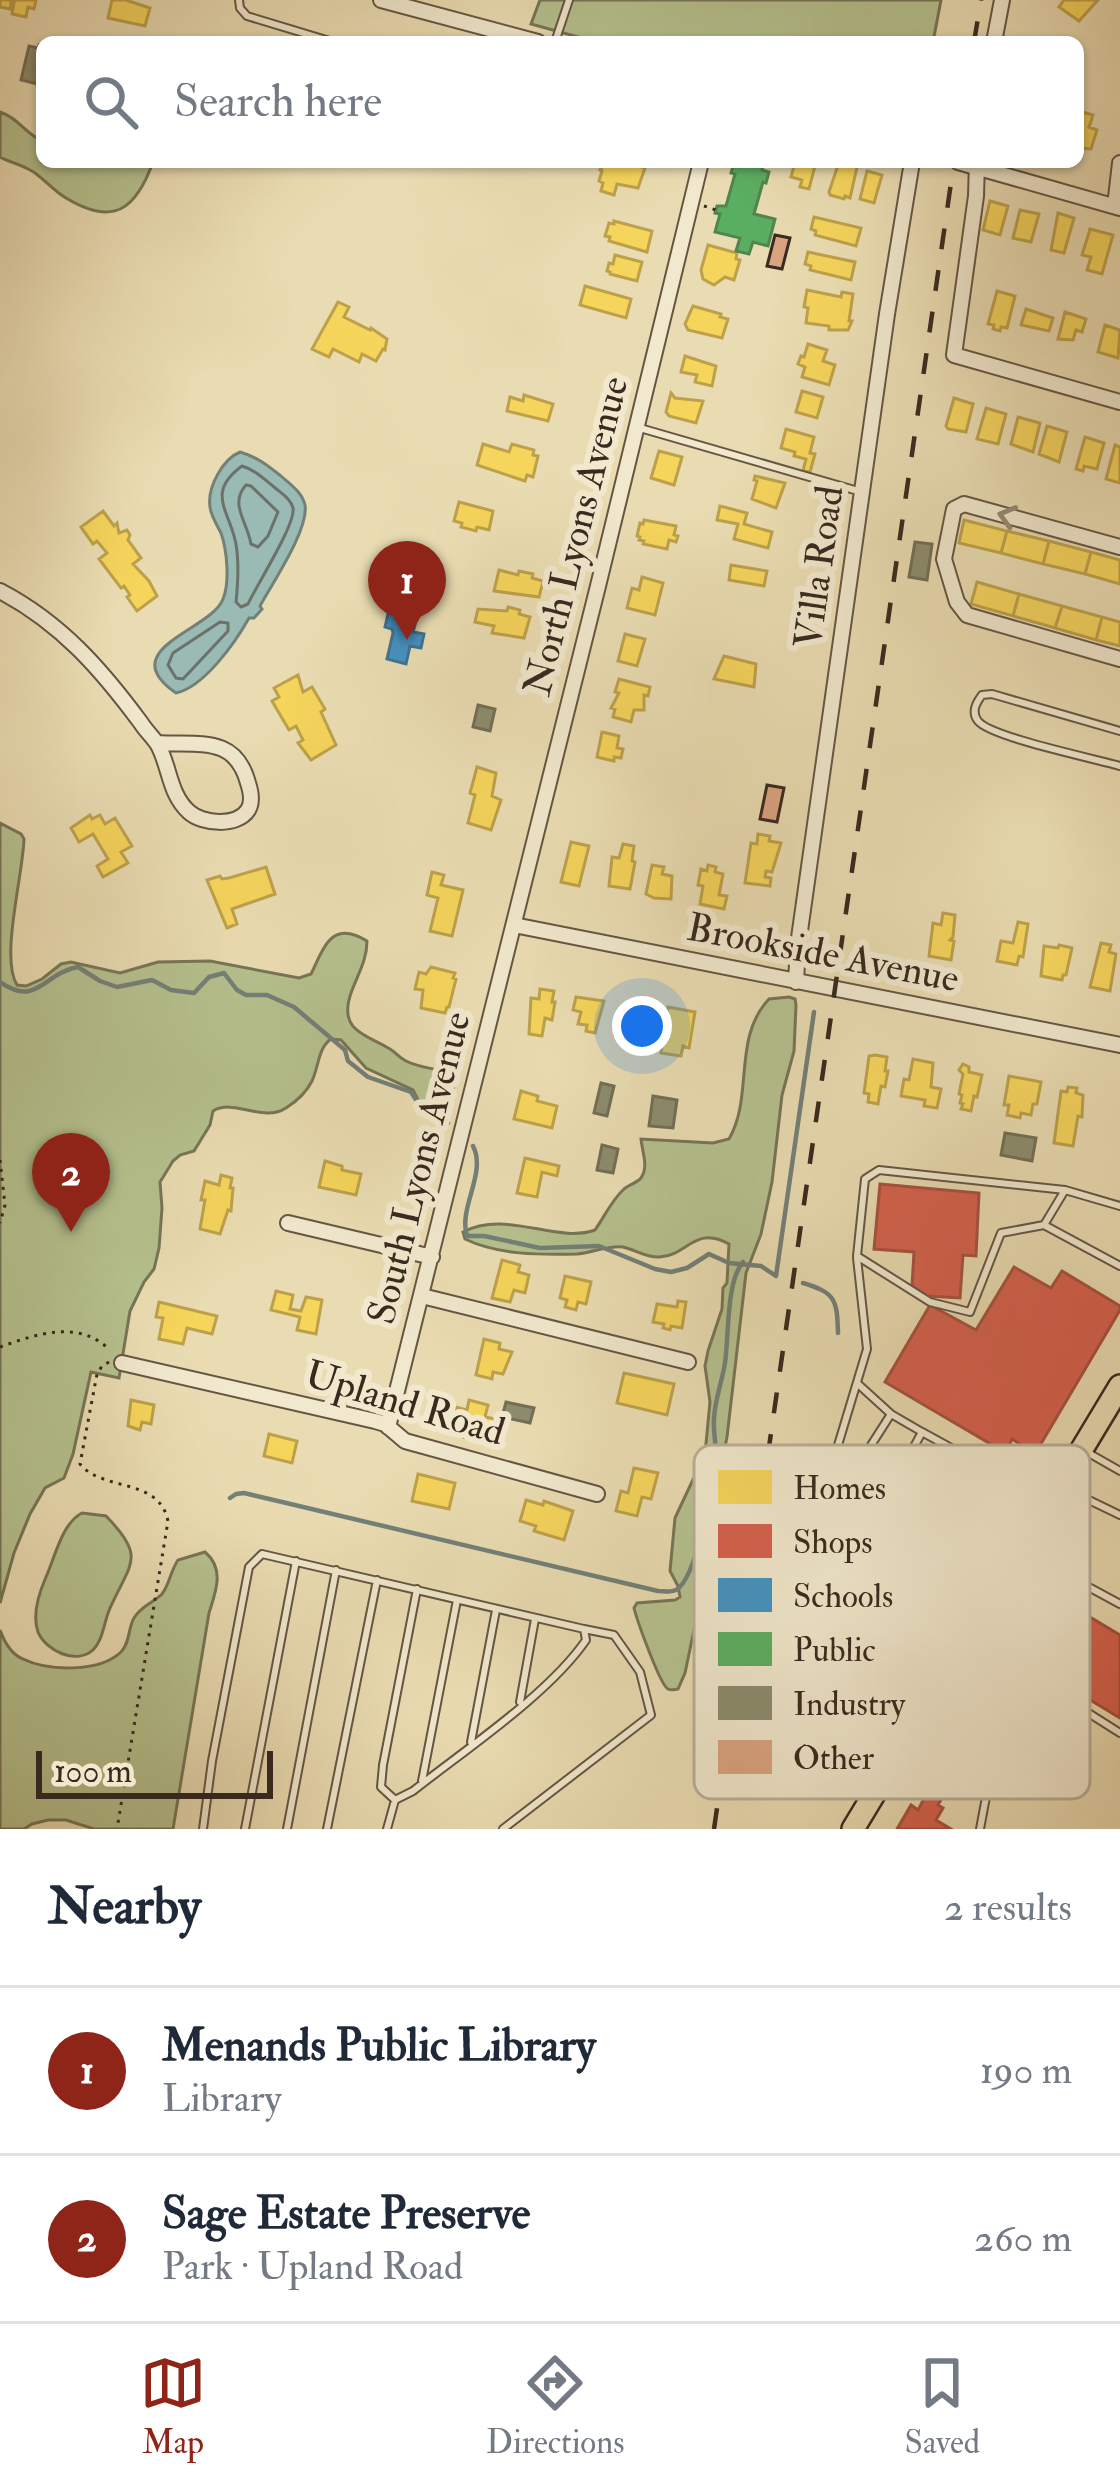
<!DOCTYPE html>
<html lang="en">
<head>
<meta charset="utf-8">
<style>
  body { margin:0; font-family:"IM FELL Double Pica",serif; background:#f6f6f7; color:#1f2937 }
  .scale { position:absolute; left:36px; bottom:30px; width:237px; box-sizing:border-box; padding-left:12px; border:6px solid #39291f; border-top:0; font-size:33px; line-height:42px; white-space:nowrap; color:#39291f; -webkit-text-stroke:9px #f1e8cd; paint-order:stroke }
  .you { position:absolute; left:642px; top:1026px; width:42px; height:42px; margin:-30px; border:9px solid #fff; border-radius:50%; background:#1a73e8; box-shadow:0 0 0 18px #1a73e833 }
  .badge { display:grid; place-items:center; width:78px; height:78px; border-radius:50%; background:#8f2418; color:#fff; font-size:39px; font-weight:700 }
  .pin { position:absolute; translate:-50% -99px; filter:drop-shadow(0 3px 6px #0008) }
  .pin::after { content:''; position:absolute; top:63px; width:42px; height:36px; background:inherit; clip-path:polygon(0 0,100% 0,50% 100%) }
  .list { margin:0; padding:0; list-style:none }
  h2 { display:flex; justify-content:space-between; align-items:center; height:156px; margin:0; padding:0 48px; font-size:51px }
  h2 small { font-size:39px; font-weight:400; color:#747a83 }
  .list li { display:grid; grid-template-columns:78px 1fr auto; gap:36px; align-items:center; box-sizing:border-box; height:168px; padding:0 48px; border-top:3px solid #e0e1e3 }
  .list b { display:block; font-size:45px; white-space:nowrap }
  .list p { margin:0; font-size:39px; white-space:nowrap; color:#747a83 }
  .list em { font-size:39px; font-style:normal; color:#747a83 }
  .icon { flex:none; width:66px; height:66px; fill:none; stroke:currentColor; stroke-width:2; stroke-linecap:round; stroke-linejoin:round }
  .map { position:relative; flex:none; width:1120px; height:1829px; overflow:hidden }
  .search { position:absolute; background:#fff; box-shadow:0 3px 9px #0004; left:36px; right:36px; top:36px; height:132px; display:flex; align-items:center; gap:30px; box-sizing:border-box; padding:0 42px; border-radius:18px; color:#747a83; font-size:45px }
  .sheet { height:492px; background:#fff }
  nav { display:flex; justify-content:space-around; align-items:center; box-sizing:border-box; height:168px; border-top:3px solid #e0e1e3; background:#fff; font-size:33px; color:#747a83 }
  nav a { display:grid; justify-items:center; gap:6px }
  nav .on { color:#8f2418 }
  .map>svg:first-child { display:block }
  .green { fill:#b5c18e; stroke:#777556; stroke-width:3 }
  .water { fill:#9abab4; stroke:#738078; stroke-width:3 }
  .homes { fill:#f6d55c; stroke:#bda14a; stroke-width:3 }
  .shops { fill:#d6604d; stroke:#a7503f; stroke-width:3 }
  .schools { fill:#4393c3; stroke:#407392; stroke-width:3 }
  .public { fill:#5aae61; stroke:#50864d; stroke-width:3 }
  .industry { fill:#8c8c6e; stroke:#736e56; stroke-width:3 }
  .lines { fill:none; stroke-linecap:round; stroke-linejoin:round }
  .shore { stroke:#6a726a; stroke-width:3 }
  .stream { stroke:#738078; stroke-width:4.5 }
  .building { fill:#daa480; stroke:#39291f; stroke-width:3 }
  .service-casing { stroke:#655644; stroke-width:10 }
  .minor-casing { stroke:#655644; stroke-width:18 }
  .primary-casing { stroke:#39291f; stroke-width:26 }
  .path { stroke:#39291f; stroke-width:3; stroke-dasharray:3 6; stroke-linecap:butt }
  .service { stroke:#f1e8cd; stroke-width:6 }
  .minor { stroke:#f1e8cd; stroke-width:14 }
  .primary { stroke:#eadcb2; stroke-width:21 }
  .rail { stroke:#39291f; stroke-width:4.5; stroke-dasharray:21 21; stroke-linecap:butt }
  .oneway { stroke:#958876 }
  .labels { text-anchor:middle; dominant-baseline:central; stroke-width:12; stroke-linejoin:round; paint-order:stroke }
  .street-label { font-size:39px; fill:#39291f; stroke:#f1e8cd }
  .key { fill:#f1e8cd; stroke:#baaf99; stroke-width:3 }
  .key-label { font-size:33px; fill:#39291f }
</style>
</head>
<body>
<div class="map">
<svg width="1120" height="1829" viewBox="0 0 1120 1829">
  <rect width="100%" height="100%" fill="#eadcb2"/>
  <filter id="stains"><feTurbulence type="fractalNoise" baseFrequency=".00167" numOctaves="4"/><feColorMatrix values="0 0 0 0 .2 0 0 0 0 .09 0 0 0 0 .02 0 0 0 .5 -.17"/></filter>
  <radialGradient id="worn" r=".72"><stop offset=".6" stop-color="#630" stop-opacity="0"/><stop offset="1" stop-color="#630" stop-opacity=".3"/></radialGradient>
  <path class="green" d="M540 0H941L933 42H596L531 24Z
    M0 112C18 118 25 133 42 141V162H153C136 209 114 227 66 198 54 191 46 181 35 173 25 166 12 163 0 157Z
    M0 823 21 834 24 839C23 875 0 958 17 985L26 986 42 979 61 964 71 962 120 973 158 962 210 961 299 978 311 974C324 947 332 919 367 941 367 962 356 977 350 996 339 1032 368 1035 390 1049 398 1054 397 1056 406 1061 420 1068 437 1069 452 1073L455 1081 448 1108 423 1105 420 1104 413 1090 366 1068 341 1040 331 1039C318 1048 319 1066 312 1081 306 1093 297 1101 286 1108 263 1123 234 1098 213 1111L210 1125 194 1151 180 1155 173 1161 160 1182 162 1208 159 1248 154 1269 144 1282 130 1311 119 1378 91 1372 73 1454 64 1478 45 1488 30 1514 14 1553 0 1603Z
    M789 997 795 999 796 1005 794 1051 782 1095 772 1182 761 1234 746 1273 727 1437 705 1548 697 1567 696 1577 704 1582 685 1673 678 1689C675 1689 671 1691 668 1689 660 1685 637 1620 634 1608L637 1603 675 1600 680 1597 678 1586 670 1571 675 1518 705 1454 710 1402 705 1366 708 1351 722 1309 723 1288 727 1283 729 1244C695 1225 688 1255 660 1257 646 1258 636 1250 623 1247 609 1245 591 1253 577 1254 540 1255 498 1255 465 1239L463 1232C506 1209 557 1244 595 1230 605 1216 611 1201 624 1189 627 1186 638 1182 641 1178 649 1167 642 1151 641 1139L713 1143 729 1139C754 1096 732 1038 769 999Z
    M82 1513 106 1516C146 1557 131 1562 111 1606 104 1619 104 1639 93 1650 76 1665 46 1651 38 1632 32 1615 39 1593 46 1577 55 1557 62 1523 82 1513Z
    M205 1552C225 1569 216 1591 209 1613L173 1829H94L66 1820H48L32 1824 24 1829H0V1630C4 1641 11 1654 23 1659 48 1671 99 1673 121 1652 130 1643 128 1628 134 1618 141 1606 153 1603 162 1594 169 1585 171 1570 178 1560Z"/>
  <path class="water" d="M240 452C257 457 267 465 281 476 290 484 302 492 305 505 309 529 273 582 260 606L262 609 254 618H249C235 643 204 687 176 693 112 649 212 630 223 599 230 582 227 550 221 533 217 525 211 516 210 507 207 487 223 459 240 452Z"/>
  <path class="homes" d="M0 0H36L34 9 28 7 26 17 12 14 14 3H11L10 9 0 7Z
    M112 0H126L150 8 145 26 108 18Z
    M1064 0H1098L1079 21 1059 7Z
    M1079 111 1093 115 1089 127 1097 130 1091 149 1078 148Z
    M605 162H627L645 168 638 188 617 184 614 195 601 191 603 183 599 181 602 171 600 170Z
    M795 162H816L809 189 800 187 802 180 791 177Z
    M839 162 857 167 850 198 845 196 844 199 830 195 829 192Z
    M867 171 882 175 874 203 860 199Z
    M990 201 1008 206 1000 235 983 230Z
    M1020 210 1039 214 1031 242 1013 238Z
    M1058 213 1074 218 1064 253 1051 250Z
    M814 217 861 228 856 246 815 235 816 231 811 229Z
    M614 221 652 231 647 252 609 241 610 237 605 236 609 223 614 224Z
    M1090 229 1113 235 1102 274 1087 270 1091 257 1082 255Z
    M708 245 737 253 736 259 740 260 734 280 725 277 714 285 703 279 701 270Z
    M808 252 855 262 851 280 810 270 811 266 805 264Z
    M615 255 642 262 637 281 610 274V272L607 271 609 263 613 264Z
    M585 286 631 299 626 318 580 305Z
    M807 290 841 297 842 292 853 294 849 321H852L848 330H829V326L806 323 808 308 804 307Z
    M997 291 1015 296 1007 328 1001 327 1000 331 993 329 994 325 988 324Z
    M338 302 349 307 344 317 370 330 371 328 387 339 385 350 383 349 376 361 362 354 359 362 333 349 329 357 312 349Z
    M693 306 721 314 720 317 728 319 722 338 688 330 685 324Z
    M1026 309 1053 318 1049 331 1021 325Z
    M1065 312 1086 319 1082 332 1076 330 1073 340 1058 339Z
    M1105 325 1120 330 1118 358 1098 352Z
    M808 344 827 350 823 361 835 365 829 385 802 377 805 367 798 364 801 356 804 357Z
    M685 356 716 366 712 386 695 382 697 375 681 372Z
    M802 391 823 397 817 418 796 412Z
    M671 393 675 398 703 401 696 423 669 416 666 412Z
    M524 395 553 404 548 421 507 411 510 397 523 401Z
    M954 398 973 404 966 432 948 429 946 426Z
    M986 408 1006 414 998 444 977 439Z
    M1018 417 1040 423 1033 452 1011 444Z
    M1047 426 1067 432 1059 462 1039 454Z
    M786 429 814 437 810 453 815 454 810 472 803 471 806 459 794 456 795 452 781 448Z
    M1085 437 1104 443 1097 469 1084 466 1083 471 1076 469Z
    M483 444 509 452 512 444 534 450 533 455 538 456 533 477 527 475 525 481 477 465Z
    M1115 445 1120 447V483L1106 479Z
    M659 451 682 457 674 485 651 478Z
    M755 476 785 483 776 508 752 499 757 481 754 480Z
    M459 502 493 511 489 530 477 527 476 531 461 527 462 523 454 521Z
    M720 506 747 513 744 524 772 532 768 548 734 539 738 524 717 520Z
    M103 511 114 526 117 523 119 533 127 530 130 535 128 540 141 558 133 564 149 581 157 596 137 611 127 597 130 595 124 586 121 588 99 559 107 553 97 541 93 544 81 527Z
    M644 520 676 526 674 535 678 536 676 542 669 540 667 549 643 544 644 541 639 540 640 537 637 536 640 523 643 524Z
    M964 520 1007 531 1001 553 959 543Z
    M1007 531 1049 541 1043 564 1001 553Z
    M1049 541 1091 552 1085 574 1043 564Z
    M1091 552 1120 560V584L1085 574Z
    M731 565 767 571 764 586 729 580Z
    M499 570 518 575 519 571 533 574 532 578 543 581 539 597 494 591Z
    M642 577 663 583 655 615 627 608 632 588 639 590Z
    M977 582 1019 594 1013 616 971 604Z
    M1019 594 1062 606 1055 628 1013 616Z
    M1062 606 1102 617 1096 640 1055 628Z
    M508 607 520 610 519 614 530 617 524 638 492 633 494 626 475 622 478 609 507 611Z
    M1102 617 1120 622V646L1096 640Z
    M625 634 645 639 637 666 618 661Z
    M724 656 756 664 754 687 714 679Z
    M298 675 303 692 312 687 325 709 321 712 336 745 311 760 298 743 303 740 296 726 289 730 272 701 279 697 274 688Z
    M619 679 650 687 648 696 644 695V710H634L631 722 613 717 615 709 611 708 619 693 615 692Z
    M602 732 619 736 617 748 623 749 621 758 614 757V761L597 757Z
    M477 767 496 773 492 796 501 800 491 830 468 823 475 795 470 793Z
    M90 815 92 819 100 815 105 824 115 818 132 846 121 852 128 863 103 877 97 866 108 859 93 834 79 842 71 828Z
    M758 834 770 836 769 841 781 843 772 872 766 871 765 877 771 878 770 886 745 883 751 843 757 844Z
    M571 842 589 846 579 886 561 882Z
    M623 844 634 846 632 861 635 862 630 889 609 886 612 857 619 858Z
    M652 865 664 867 662 874 672 876 671 899 654 898 646 894Z
    M708 865 716 867 715 872 723 874 719 895 727 896 724 909 700 904 703 886 698 885 701 869 707 871Z
    M266 867 275 894 232 909 237 924 227 928 207 880 220 876 222 879 229 878Z
    M432 872 444 875 441 885 463 890 452 936 430 931 438 898 427 895Z
    M943 913 955 915 953 937 950 940 954 941 951 960 929 956 933 923 941 925Z
    M1018 922 1028 924 1023 957 1019 956 1017 965 997 961 1001 941 1013 943Z
    M1101 943 1111 945 1109 952 1116 954 1110 991 1090 987Z
    M1059 945 1072 948 1066 975H1063L1062 980 1041 976 1044 946 1058 948Z
    M431 967 455 973 453 978 456 979 449 1007H447L445 1013 421 1008 423 990 415 989 419 972 426 974Z
    M540 989 554 991 552 1002H555L552 1020 545 1018 542 1036 529 1034 531 998 539 999Z
    M576 997 604 1001 595 1033 586 1031 587 1025 578 1024 581 1012 573 1010Z
    M623 1007 640 1010V1007L647 1008 645 1020 641 1019 643 1022 640 1040 615 1035Z
    M668 1007 695 1012 689 1048 683 1046 681 1056 661 1053Z
    M875 1055 887 1057 885 1071H888L885 1087 881 1086 878 1104 868 1102 869 1094 864 1093 869 1056Z
    M913 1059 933 1063 931 1087 941 1089 937 1108 924 1106 925 1100 901 1096 904 1079 909 1080Z
    M963 1064 969 1067V1072L982 1075 977 1097 974 1096 971 1111 961 1109 963 1104 960 1103 962 1095 959 1094 963 1074 959 1070Z
    M1009 1076 1041 1082 1037 1104H1033L1031 1115 1021 1113 1020 1118 1007 1115 1009 1105H1004Z
    M1068 1087 1077 1088 1076 1093 1083 1095 1082 1117 1078 1116 1073 1146 1054 1143 1061 1091 1067 1092Z
    M521 1091 538 1096 537 1101 557 1106 552 1128 514 1119Z
    M525 1158 559 1166 557 1176 542 1172 537 1197 517 1193Z
    M325 1161 342 1166V1170L361 1174 356 1195 319 1187Z
    M221 1175 232 1178 230 1188H233L231 1211 228 1210 220 1234 200 1229 205 1200H201L205 1181 219 1185Z
    M502 1260 520 1265 518 1272 529 1275 525 1293 514 1290 510 1302 492 1298Z
    M565 1276 591 1282 586 1304 578 1302 576 1310 565 1307 567 1300 560 1298Z
    M276 1291 293 1295 290 1309 301 1311 306 1297 322 1300 316 1334 297 1330 300 1317 271 1310Z
    M678 1301 686 1302 682 1328 671 1326 670 1330 663 1328 664 1324 653 1322 657 1304 677 1307Z
    M159 1302 217 1316 212 1334 187 1328 183 1344 159 1339 163 1318 156 1317Z
    M484 1339 500 1343 499 1349 512 1352 503 1374 493 1372 492 1379 476 1375Z
    M624 1373 674 1384 667 1415 617 1403Z
    M131 1400 154 1405 151 1424 142 1422 140 1430 128 1426Z
    M469 1400 488 1405 485 1417 495 1419 491 1438 473 1434 472 1439 457 1436 461 1421 453 1419 456 1407 467 1410Z
    M269 1434 297 1441 292 1463 264 1456Z
    M634 1468 658 1473 651 1499 642 1497 637 1516 616 1511 621 1491 628 1493Z
    M418 1474 455 1483 449 1509 412 1501Z
    M526 1500 543 1505 544 1501 573 1511 564 1540 534 1531 536 1526 520 1521Z"/>
  <path class="shops" d="M880 1184 979 1193 976 1256 963 1255 960 1298 927 1296 912 1286 914 1252 874 1249Z
    M1014 1267 1051 1288 1062 1271 1120 1306V1310L1035 1454 1012 1439 1006 1453 885 1382 930 1305 976 1330Z
    M1045 1596 1060 1605 1063 1601 1120 1635V1718L1039 1669 1050 1651 1022 1634Z
    M943 1757 960 1766 938 1805 943 1808 936 1820 951 1829H897L911 1805 918 1810 925 1797 921 1795Z"/>
  <path class="schools" d="M389 610 417 617 413 632 424 634 421 648 410 646 406 664 387 659 393 633 392 629 385 627Z"/>
  <path class="public" d="M742 162H764L762 170 769 172 766 183 763 182 754 214 775 219 768 246 753 242 749 254 736 251 740 238 715 232 720 214 715 213 717 206H726L735 174 731 173 734 163 741 165Z"/>
  <path class="industry" d="M39 45 42 46V85L21 80 29 46 38 48Z
    M915 542 932 544 927 580 909 577Z
    M478 705 495 709 490 731 473 727Z
    M601 1083 614 1086 607 1116 594 1113Z
    M653 1096 677 1100 673 1128 649 1126Z
    M1005 1133 1036 1138 1032 1161 1001 1155Z
    M602 1145 618 1149 613 1173 597 1170Z
    M506 1402 534 1408 530 1423 502 1417Z"/>
  <g class="lines">
    <path class="shore" d="M242 466C255 470 263 478 274 487 281 493 291 499 293 508 296 524 256 586 248 604L241 607 236 602C238 583 239 562 236 544 230 511 205 493 242 466Z
      M246 485 251 486 278 512 268 536 258 547 251 544C247 521 229 504 246 485Z
      M220 622 228 623V631L183 679 176 678 168 665 173 653Z"/>
    <path class="stream" d="M0 982C38 1008 43 973 78 967L100 981 117 987 152 980 171 990 194 993 209 977 224 973 237 990 246 995H267L294 1007 345 1050 348 1061 368 1077 411 1092 422 1109 448 1123
      M473 1146C487 1173 458 1208 467 1236H484L540 1248 599 1246 655 1269 671 1272 687 1268 709 1254 729 1263 761 1266 776 1276 814 1012
      M803 1283C836 1293 837 1300 838 1333
      M230 1498 236 1494 244 1493 658 1591C665 1591 670 1593 676 1590 696 1580 715 1480 716 1456 716 1443 713 1431 714 1418 715 1399 722 1382 725 1363 729 1335 726 1282 743 1262"/>
  </g>
  <path class="building" d="M775 235 790 238 782 269 767 266Z
    M767 785 784 788 777 822 760 819Z"/>
  <g class="lines">
    <defs>
      <path id="service" d="M239 0 240 8 247 16 333 42
        M555 42 569 0
        M640 428 858 491
        M1120 731 992 694 982 695C976 703 971 712 978 721 990 737 1096 759 1120 766
        M1120 1206 1065 1190 1044 1225 1120 1266
        M1044 1225 1001 1233 970 1312 930 1302 857 1256 865 1179 879 1170 1065 1190
        M857 1258 867 1349 832 1465 852 1475 891 1414 922 1432
        M858 1384 891 1414
        M1085 1451 1120 1471
        M1064 1488 1120 1515
        M1044 1499 922 1432 895 1482 1120 1604
        M990 1533 1019 1485
        M981 1621 996 1635 1011 1664 1120 1733
        M520 1702 535 1619
        M471 1742 496 1610
        M422 1781 457 1600
        M395 1800 381 1787 383 1765 417 1589
        M203 1829 212 1761 249 1567 262 1554 584 1629 586 1640C549 1694 466 1749 413 1791L395 1800 387 1829
        M245 1829 296 1561
        M287 1829 336 1570
        M327 1829 377 1580
        M503 1829 651 1715 640 1672 614 1635 584 1629
        M980 1829 1011 1664"/>
      <path id="minor" d="M381 0 538 42
        M994 42 1002 0
        M958 162 1120 208
        M977 162 976 196 954 355 1120 402
        M1115 206 1120 163
        M1120 547 964 504 954 509 944 559 957 602 967 615 1120 659
        M0 591C61 623 101 669 141 723 146 731 153 737 158 745 170 767 169 794 189 812 202 824 237 827 248 810 253 802 251 792 248 783 235 734 197 746 157 743
        M514 925 1120 1045
        M796 982 798 945 887 314 912 162
        M288 1223 432 1257
        M422 1296 688 1362
        M122 1363 375 1421 385 1424 405 1441 597 1494
        M388 1427 598 586 701 162"/>
      <path id="primary" d="M853 1829 1120 1386"/>
    </defs>
    <use href="#service" class="service-casing"/>
    <use href="#minor" class="minor-casing"/>
    <use href="#primary" class="primary-casing"/>
    <path class="path" d="M704 206 716 210
      M0 1160 5 1205 0 1223
      M0 1347C37 1334 78 1319 110 1350
      M109 1362 102 1366 97 1374 80 1464C103 1492 159 1477 168 1521L117 1829"/>
    <use href="#service" class="service"/>
    <use href="#minor" class="minor"/>
    <use href="#primary" class="primary"/>
    <path class="rail" d="M974 42 981 0
      M714 1829 954 162"/>
  </g>
  <defs><path id="oneway-chevron" d="M-2-3.5L2.5 0L-2 3.5" fill="none" stroke-width="1.6" stroke-linecap="round" stroke-linejoin="round" transform="scale(3)"/></defs>
  <use class="oneway" href="#oneway-chevron" transform="translate(1007 516) rotate(-164)"/>
  <g class="labels">
    <g class="street-label">
      <text transform="translate(576 536) rotate(-76)">North Lyons Avenue</text>
      <text transform="translate(819 567) rotate(-82)">Villa Road</text>
      <text transform="translate(823 953) rotate(11)">Brookside Avenue</text>
      <text transform="translate(419 1168) rotate(-76)">South Lyons Avenue</text>
      <text transform="translate(405 1403) rotate(17)">Upland Road</text>
    </g>
  </g>
  <rect x="694" y="1445" width="396" height="354" rx="18" class="key"/>
  <rect x="718" y="1470" width="54" height="34" fill="#f6d55c"/>
  <rect x="718" y="1524" width="54" height="34" fill="#d6604d"/>
  <rect x="718" y="1578" width="54" height="34" fill="#4393c3"/>
  <rect x="718" y="1632" width="54" height="34" fill="#5aae61"/>
  <rect x="718" y="1686" width="54" height="34" fill="#8c8c6e"/>
  <rect x="718" y="1740" width="54" height="34" fill="#daa480"/>
  <g class="key-label">
    <text x="793" y="1499">Homes</text>
    <text x="793" y="1553">Shops</text>
    <text x="793" y="1607">Schools</text>
    <text x="793" y="1661">Public</text>
    <text x="793" y="1715">Industry</text>
    <text x="793" y="1769">Other</text>
  </g>
  <rect width="100%" height="100%" filter="url(#stains)"/>
  <rect width="100%" height="100%" fill="url(#worn)"/>
</svg>
<div class="scale">100 m</div>
<div class="you"></div>
<div class="pin badge" style="left:407px;top:640px">1</div>
<div class="pin badge" style="left:71px;top:1232px">2</div>
<div class="search"><svg class="icon" aria-label="search" viewBox="0 0 24 24"><circle cx="10" cy="10" r="6"/><path d="M15 15l6 6"/></svg>Search here</div>
</div>
<section class="sheet">
<h2>Nearby<small>2 results</small></h2>
<ul class="list">
<li><span class="badge">1</span><div><b>Menands Public Library</b><p>Library</p></div><em>190 m</em></li>
<li><span class="badge">2</span><div><b>Sage Estate Preserve</b><p>Park · Upland Road</p></div><em>260 m</em></li>
</ul>
</section>
<nav>
<a class="on"><svg class="icon" aria-label="map" viewBox="0 0 24 24"><path d="M3 6l6-2 6 2 6-2v14l-6 2-6-2-6 2zM9 4v14M15 6v14"/></svg>Map</a>
<a><svg class="icon" aria-label="directions" viewBox="0 0 24 24"><path d="M12 3l9 9-9 9-9-9zM9 14v-3h6M13 9l2 2-2 2"/></svg>Directions</a>
<a><svg class="icon" aria-label="saved" viewBox="0 0 24 24"><path d="M7 4h10v16l-5-4-5 4z"/></svg>Saved</a>
</nav>
</body>
</html>
